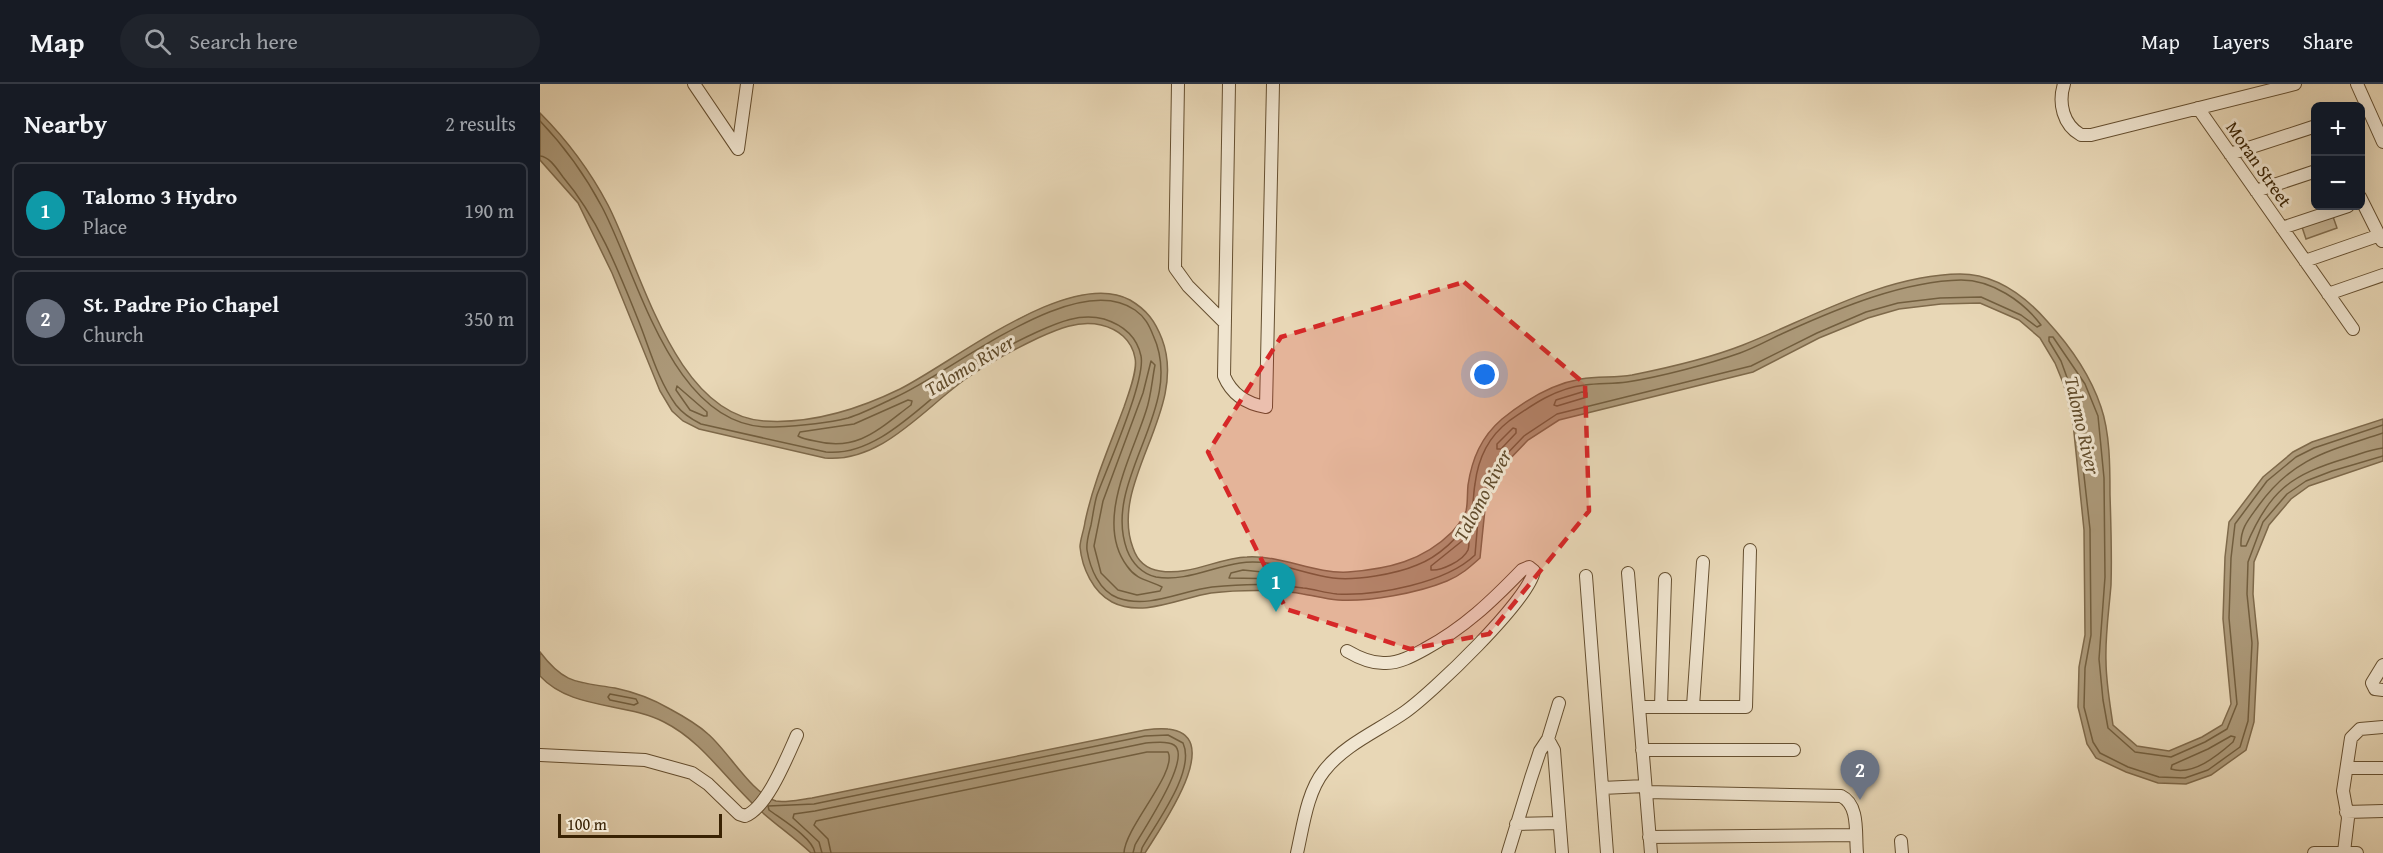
<!DOCTYPE html>
<html lang="en">
<head>
<meta charset="utf-8">
<style>
  body { margin:0; font-family:"Gentium Book Plus",serif; background:#20242c; color:#f1f3f6 }
  .controls { position:absolute; right:18px; top:18px; display:grid; overflow:hidden; border-radius:9px; box-shadow:0 6px 24px #0002 }
  .controls button { width:54px; height:54px; display:grid; place-items:center; padding:0; border:0; border-bottom:2px solid #363941; background:#171b24; color:#f1f3f6; font:30px sans-serif }
  .scale { position:absolute; left:18px; bottom:15px; width:164px; box-sizing:border-box; padding-left:6px; border:3px solid #392203; border-top:0; font-size:16px; line-height:21px; white-space:nowrap; color:#392203; -webkit-text-stroke:4px #f0e5d0; paint-order:stroke }
  .you { position:absolute; left:945px; top:291px; width:21px; height:21px; margin:-15px; border:4px solid #fff; border-radius:50%; background:#1a73e8; box-shadow:0 0 0 9px #1a73e833 }
  .badge { display:grid; place-items:center; width:39px; height:39px; border-radius:50%; background:#c59692; color:#fff; font-size:20px; font-weight:700 }
  .pin { position:absolute; translate:-50% -50px; filter:drop-shadow(0 2px 3px #0008) }
  .pin::after { content:''; position:absolute; top:32px; width:21px; height:18px; background:inherit; clip-path:polygon(0 0,100% 0,50% 100%) }
  .list { margin:0; padding:0; list-style:none }
  h2 { display:flex; justify-content:space-between; align-items:center; height:78px; margin:0; padding:0 24px; font-size:26px }
  h2 small { font-size:20px; font-weight:400; color:#9ea1a6 }
  .list li { display:grid; grid-template-columns:39px 1fr auto; gap:18px; align-items:center; box-sizing:border-box; height:96px; margin:0 12px 12px; padding:0 12px; border:2px solid #363941; border-radius:9px }
  .list b { display:block; font-size:22px; white-space:nowrap }
  .list p { margin:0; font-size:20px; white-space:nowrap; color:#9ea1a6 }
  .list em { font-size:20px; font-style:normal; color:#9ea1a6 }
  .icon { flex:none; width:33px; height:33px; fill:none; stroke:currentColor; stroke-width:2; stroke-linecap:round; stroke-linejoin:round }
  .map { position:relative; flex:none; width:1843px; height:769px; overflow:hidden }
  header { display:flex; align-items:center; gap:36px; box-sizing:border-box; height:84px; padding:0 30px; background:#171b24; border-bottom:2px solid #363941 }
  header strong { font-size:28px }
  nav { display:flex; gap:33px; margin-inline-start:auto; font-size:21px }
  .search { width:420px; height:54px; background:#20242c; display:flex; align-items:center; gap:15px; box-sizing:border-box; padding:0 21px; border-radius:33px; color:#9ea1a6; font-size:22px }
  main { display:flex }
  aside { flex:1; background:#171b24 }
  .map>svg:first-child { display:block }
  .green { fill:#cab898; stroke:#826d4e; stroke-width:1.5 }
  .water { fill:#ac9979; stroke:#7e694a; stroke-width:1.5 }
  .lines { fill:none; stroke-linecap:round; stroke-linejoin:round }
  .shore { stroke:#725e3e; stroke-width:1.5 }
  .minor-casing { stroke:#654f30; stroke-width:14 }
  .minor { stroke:#f0e5d0; stroke-width:12 }
  .marked { fill:#d62828; fill-opacity:0.2; stroke:#d62828; stroke-width:4.5; stroke-dasharray:12 8; stroke-linejoin:round }
  .labels { text-anchor:middle; dominant-baseline:central; stroke-width:6; stroke-linejoin:round; paint-order:stroke }
  .street-label { font-size:18px; fill:#392203; stroke:#f0e5d0 }
  .water-label { font-size:20px; font-style:italic; fill:#614c2c; stroke:#f0e5d0 }
</style>
</head>
<body>
<header>
<strong>Map</strong>
<div class="search"><svg class="icon" aria-label="search" viewBox="0 0 24 24"><circle cx="10" cy="10" r="6"/><path d="M15 15l6 6"/></svg>Search here</div>
<nav><a>Map</a><a>Layers</a><a>Share</a></nav>
</header>
<main>
<aside>
<h2>Nearby<small>2 results</small></h2>
<ul class="list">
<li><span class="badge" style="background:#0f9aa8">1</span><div><b>Talomo 3 Hydro</b><p>Place</p></div><em>190 m</em></li>
<li><span class="badge" style="background:#6b7280">2</span><div><b>St. Padre Pio Chapel</b><p>Church</p></div><em>350 m</em></li>
</ul>
</aside>
<div class="map">
<svg width="1843" height="769" viewBox="0 0 1843 769">
  <rect width="100%" height="100%" fill="#e8d7b6"/>
  <filter id="stains"><feTurbulence type="fractalNoise" baseFrequency=".00333" numOctaves="4"/><feColorMatrix values="0 0 0 0 .2 0 0 0 0 .09 0 0 0 0 .02 0 0 0 .5 -.17"/></filter>
  <radialGradient id="worn" r=".72"><stop offset=".6" stop-color="#630" stop-opacity="0"/><stop offset="1" stop-color="#630" stop-opacity=".3"/></radialGradient>
  <path class="green" d="M1790 124 1797 144 1766 155 1759 134Z"/>
  <path class="water" d="M0 29C28 57 49 85 68 121 102 187 135 332 225 337 272 340 319 325 360 305 414 278 530 183 590 216 607 226 615 237 622 255 649 326 568 398 593 464 597 476 606 485 620 487 650 492 678 474 707 473 742 471 774 490 808 488 848 485 883 477 912 448 918 441 923 436 926 427 928 419 927 410 928 401 932 375 941 353 962 335 984 317 1012 300 1041 295 1058 292 1075 294 1092 291 1127 284 1170 274 1203 261 1271 234 1344 191 1420 190 1455 190 1485 212 1507 237 1530 262 1550 290 1561 323 1570 349 1570 383 1570 411 1571 441 1572 471 1571 501 1569 526 1565 552 1566 577 1566 598 1570 620 1573 641L1597 662 1629 667 1662 653 1682 641 1691 620 1683 535 1685 473 1689 438 1723 393 1753 368 1772 358 1843 335V377L1769 402 1751 415 1729 441 1714 478 1713 510 1718 559 1714 638 1706 666 1671 691 1646 700 1618 699 1586 688 1556 674 1547 660 1538 623 1539 583 1545 551 1544 446 1533 339 1524 301 1515 279 1500 254 1479 236 1440 219 1401 220 1359 225 1328 234 1279 254 1213 288 1019 336 988 356 966 379 956 397 945 425 940 474C930 483 920 492 907 497 878 509 829 518 798 516 785 515 775 512 763 510 738 505 696 506 671 509 640 514 602 534 572 518 553 508 542 484 540 463 540 456 544 446 545 438 553 399 570 361 584 323 588 311 598 286 595 274 592 256 578 245 561 241 538 236 518 245 498 254 473 266 450 278 427 294 384 324 342 379 285 374L159 345 143 337 132 327 120 307 72 189 38 119 0 76Z
    M0 568C25 601 38 598 75 604 94 608 113 615 130 625 143 632 157 640 168 650 188 667 212 710 236 717 246 719 262 715 272 714L605 646C612 645 620 644 628 645 688 651 619 746 605 769H271C252 751 230 737 211 718 183 691 160 656 124 638 85 618 31 626 0 592Z"/>
  <g class="lines">
    <path class="shore" d="M0 37C25 63 45 91 62 123 99 193 133 348 234 343 258 342 284 340 308 334 324 329 341 320 356 313 413 288 535 184 595 226 605 233 609 241 613 251 647 324 561 395 587 466 592 479 602 490 616 493 645 498 672 483 700 479 732 474 762 490 793 494 815 497 856 490 877 481 896 474 923 452 930 432 934 422 933 411 935 400 938 375 948 353 969 337 992 321 1016 304 1045 301 1059 299 1073 300 1087 298 1120 293 1169 280 1200 269 1217 263 1232 254 1248 247 1299 224 1364 197 1421 196 1452 196 1483 217 1501 241L1497 243 1481 231 1441 213 1400 214 1358 219 1326 228 1277 249 1211 282 1017 330 984 352 962 375 951 394 939 424 935 471C906 499 837 512 797 510 785 509 774 505 763 504 734 499 701 500 672 503 641 507 609 525 578 514 559 507 550 484 547 466 546 458 549 449 551 441 553 431 554 421 557 411 567 384 606 296 601 272 597 253 583 241 564 235 540 229 519 238 497 248 471 260 446 273 422 290 383 318 338 373 286 368L161 340C151 335 143 330 136 321 118 296 110 266 99 238 79 188 58 134 23 93 17 85 10 73 0 72
      M611 277 615 281C612 296 611 313 606 327 592 372 554 438 587 482 597 497 610 496 622 503L620 507 597 511 578 506 561 489 554 462 563 417 603 309Z
      M137 302 167 328V332H164L150 326 136 306Z
      M1042 308 1047 309V313L1017 322 1014 321 1016 316Z
      M368 316 372 317 371 321C339 345 318 368 275 357 269 356 263 355 258 352L260 348 314 340Z
      M1843 341 1774 364 1756 373 1727 397 1695 440 1691 474 1689 534 1697 620 1687 645 1665 658 1631 673 1595 668 1568 644 1563 616 1559 575 1565 493 1564 394 1558 332 1545 300 1513 253H1509V257L1521 277 1529 299 1538 338 1550 445 1551 551 1545 584 1544 623 1553 658 1560 669 1588 683 1619 693 1645 694 1668 686 1700 663 1708 637 1712 559 1707 510 1708 478 1723 438 1747 410 1766 397 1792 387 1843 372
      M973 344 976 345V349L961 365H957V360Z
      M1843 349C1789 367 1754 373 1719 421 1709 435 1700 444 1701 462H1706C1729 407 1750 391 1807 374 1818 371 1831 365 1843 364
      M927 453 929 456C929 459 929 463 928 466 923 477 901 487 891 486V482Z
      M703 486 742 490 743 493 740 495 689 494 691 489Z
      M70 610 96 615 98 619 94 621 70 616 68 613Z
      M1691 652 1695 653 1693 658C1677 672 1653 692 1631 685L1632 681 1668 665Z
      M275 769C273 754 241 735 229 726L228 722 274 720 605 652 628 651 643 659C656 687 616 739 602 764L601 769
      M282 769 279 758 253 734 254 730 275 727 606 659C614 659 626 656 634 661 653 673 603 746 595 761L593 769
      M291 769 288 755 274 741 276 737 607 668H628C638 688 585 743 584 769"/>
    <defs>
      <path id="minor" d="M154 0 198 65
        M638 0 635 184 648 202 685 239
        M689 0 684 292C692 311 707 320 726 323L733 0
        M1524 0C1518 19 1523 41 1541 51H1551L1755 0
        M1817 0 1843 58
        M1658 24 1813 245
        M198 65 207 0
        M1690 70 1776 42
        M1716 107 1776 87
        M1820 113 1842 157
        M1742 144 1808 122
        M1765 177 1840 151
        M1788 210 1843 191
        M1088 489 1111 769
        M1046 492 1067 769
        M1843 581 1832 599 1835 605 1843 606
        M1121 622 1125 495
        M1153 622 1163 478
        M1099 623H1206L1210 466
        M1008 655 1014 666 1022 769
        M1102 666H1254
        M0 671 105 676 152 689 168 700 199 730 205 732C227 724 247 673 257 651
        M1807 684H1843
        M1062 704 1105 702
        M1106 708 1301 712C1320 721 1315 751 1317 769
        M1806 728 1843 727
        M976 740 1019 739
        M1109 753 1315 751
        M1361 757 1362 769
        M1804 768 1808 734 1803 707 1811 654 1820 645 1843 643
        M757 769C763 743 767 708 784 687 805 660 838 647 865 628 892 609 989 516 994 487L989 483 982 486C952 517 924 544 885 565 874 571 860 579 846 579 832 580 819 574 807 567
        M968 769 991 694 1000 667 1008 655 1019 619
        M1774 769H1817"/>
    </defs>
    <use href="#minor" class="minor-casing"/>
    <use href="#minor" class="minor"/>
  </g>
  <path class="marked" d="M924 198 1045 300 1049 427 949 550 870 565 746 525 668 368 741 253Z"/>
  <g class="labels">
    <g class="street-label">
      <text transform="translate(1719 80) rotate(55)">Moran Street</text>
    </g>
    <g class="water-label">
      <text transform="translate(429 281) rotate(-31)">Talomo River</text>
      <text transform="translate(1543 341) rotate(77)">Talomo River</text>
      <text transform="translate(942 411) rotate(-62)">Talomo River</text>
    </g>
  </g>
  <rect width="100%" height="100%" filter="url(#stains)"/>
  <rect width="100%" height="100%" fill="url(#worn)"/>
</svg>
<div class="controls">
<button>+</button>
<button>−</button>
</div>
<div class="scale">100 m</div>
<div class="you"></div>
<div class="pin badge" style="left:736px;top:528px;background:#0f9aa8">1</div>
<div class="pin badge" style="left:1320px;top:716px;background:#6b7280">2</div>
</div>
</main>
</body>
</html>
